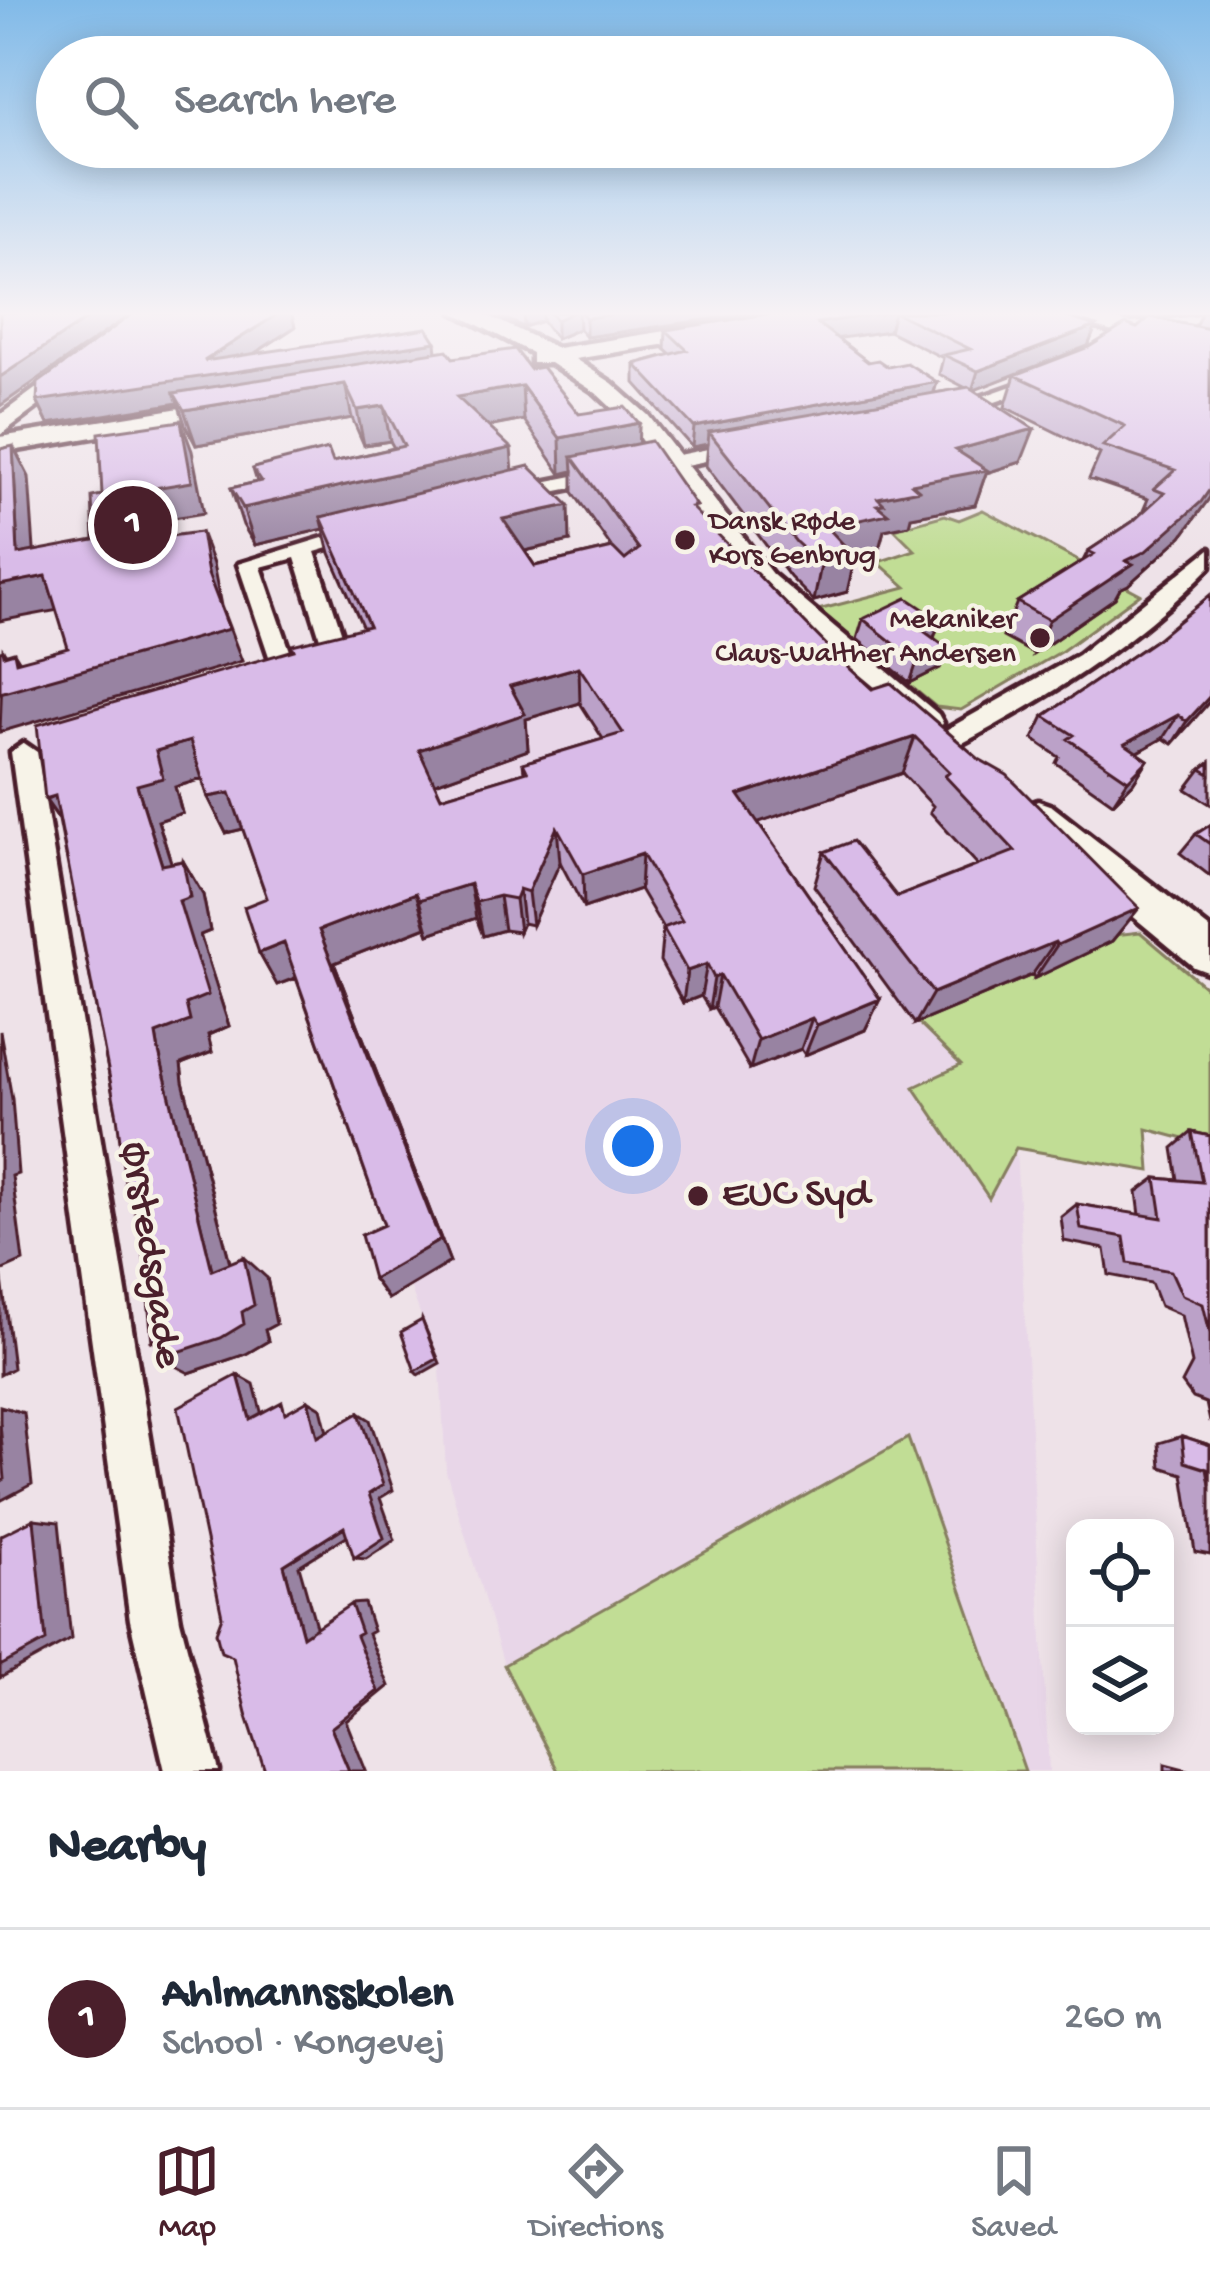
<!DOCTYPE html>
<html lang="en">
<head>
<meta charset="utf-8">
<style>
  body { margin:0; font-family:"Gochi Hand",sans-serif; background:#f2f2f3; color:#1f2937 }
  .controls { position:absolute; right:36px; bottom:36px; display:grid; overflow:hidden; border-radius:24px; box-shadow:0 6px 30px #0003 }
  .controls button { width:108px; height:108px; display:grid; place-items:center; padding:0; border:0; border-bottom:3px solid #e0e1e3; background:#fff; color:#1f2937; font:60px sans-serif }
  .you { position:absolute; left:633px; top:1146px; width:42px; height:42px; margin:-30px; border:9px solid #fff; border-radius:50%; background:#1a73e8; box-shadow:0 0 0 18px #1a73e833 }
  .badge { display:grid; place-items:center; width:78px; height:78px; border-radius:50%; background:#4a1f2b; color:#fff; font-size:39px; font-weight:700 }
  .pin { position:absolute; translate:-50% -50%; border:6px solid #fff; box-shadow:0 3px 12px #0006 }
  .list { margin:0; padding:0; list-style:none }
  h2 { display:flex; justify-content:space-between; align-items:center; height:156px; margin:0; padding:0 48px; font-size:51px }
  h2 small { font-size:39px; font-weight:400; color:#747a83 }
  .list li { display:grid; grid-template-columns:78px 1fr auto; gap:36px; align-items:center; box-sizing:border-box; height:180px; padding:0 48px; border-top:3px solid #e0e1e3 }
  .list b { display:block; font-size:45px; white-space:nowrap }
  .list p { margin:0; font-size:39px; white-space:nowrap; color:#747a83 }
  .list em { font-size:39px; font-style:normal; color:#747a83 }
  .icon { flex:none; width:66px; height:66px; fill:none; stroke:currentColor; stroke-width:2; stroke-linecap:round; stroke-linejoin:round }
  .map { position:relative; flex:none; width:1210px; height:1771px; overflow:hidden }
  .search { position:absolute; background:#fff; box-shadow:0 6px 30px #0003; left:36px; right:36px; top:36px; height:132px; display:flex; align-items:center; gap:30px; box-sizing:border-box; padding:0 42px; border-radius:66px; color:#747a83; font-size:45px }
  .sheet { height:336px; background:#fff }
  nav { display:flex; justify-content:space-around; align-items:center; box-sizing:border-box; height:168px; border-top:3px solid #e0e1e3; background:#fff; font-size:33px; color:#747a83 }
  nav a { display:grid; justify-items:center; gap:6px }
  nav .on { color:#4a1f2b }
  .map>svg:first-child { display:block }
  .built { fill:#e8d6e8 }
  .green { fill:#c1dd95; stroke:#867e60; stroke-width:3 }
  .lines { fill:none; stroke-linecap:round; stroke-linejoin:round }
  .street-casing { stroke:#4a1f2b; stroke-width:9 }
  .secondary-casing { stroke:#4a1f2b; stroke-width:9 }
  .street { fill:#f7f3e8; fill-rule:evenodd }
  .secondary { fill:#f7f3e8; fill-rule:evenodd }
  .wall { fill:#bba1c8; stroke:#4a1f2b; stroke-width:3; fill-rule:evenodd }
  .shaded-wall { fill:#9883a2; stroke:#4a1f2b; stroke-width:3 }
  .building { fill:#d9bbe8; stroke:#4a1f2b; stroke-width:3; fill-rule:evenodd }
  .poi-dot { fill:#4a1f2b; stroke:#f7f3e8; stroke-width:4.5 }
  .labels { text-anchor:middle; dominant-baseline:central; stroke-width:9; stroke-linejoin:round; paint-order:stroke }
  .far-poi-label { font-size:30px; fill:#4a1f2b; stroke:#f7f3e8; text-anchor:start }
  .near-poi-label { font-size:42px; fill:#4a1f2b; stroke:#f7f3e8; text-anchor:start }
  .near-street-label { font-size:42px; fill:#4a1f2b; stroke:#f7f3e8 }
</style>
</head>
<body>
<div class="map">
<svg width="1210" height="1771" viewBox="0 0 1210 1771">
  <rect width="100%" height="100%" fill="#eee2e8"/>
  <filter id="ink" filterUnits="userSpaceOnUse"><feTurbulence type="fractalNoise" baseFrequency=".00833" numOctaves="2"/><feDisplacementMap in="SourceGraphic" scale="24" xChannelSelector="R" yChannelSelector="G"/><feConvolveMatrix kernelMatrix="1 2 1 2 8 2 1 2 1" color-interpolation-filters="sRGB"/></filter>
  <g filter="url(#ink)">
    <path class="built" d="M720 573 1210 991V1146L1147 1129 1150 1171 1016 1149 1049 1771H558L504 1665 446 1471 440 1369 246 829Z"/>
    <path class="green" d="M983 510 1140 594 1062 651 961 710 936 707 818 610 906 587 878 562 915 550 894 529 945 515 959 520Z
      M1140 932 1210 991V1146L1147 1129 1150 1171 1016 1148 989 1198 914 1087 961 1065 912 1017 1106 936Z
      M908 1438 1025 1771H558L504 1665Z"/>
    <g class="lines">
      <defs>
        <path id="street" d="M1046 374 1052 375V383L956 415 941 411Z
          M743 442 750 444V452L508 501 498 495 508 489Z
          M362 526 369 528V536L315 552 350 658 347 663 322 671 310 663 325 654 295 558 261 567 298 674 286 682 277 680 238 564Z
          M1210 549V567C1135 644 1049 698 955 747H937L933 741 937 735 1078 655Z
          M24 743 37 752 180 1620 219 1771H165L130 1620 11 752Z"/>
        <path id="secondary" d="M140 312H164L0 435V415Z
          M453 312H480L557 348 788 312H836L826 318 575 359 612 383 648 415 772 574 938 714 943 723 938 732H912L750 588 630 425 596 393 550 363H532V353Z
          M1042 312H1079L1131 323 1210 315V327L1131 337Z
          M236 399 245 401V411L0 453V437Z
          M1038 801 1052 806 1210 929V973L1194 967 1024 826 1018 816 1024 806Z"/>
      </defs>
      <use href="#street" class="street-casing"/>
      <use href="#secondary" class="secondary-casing"/>
      <use href="#street" class="street"/>
      <use href="#secondary" class="secondary"/>
    </g>
    <path class="wall" d="M135 312H291L295 327 254 354 437 352 453 358 530 369 579 414 639 423 638 444 695 512 847 666 1139 908 1112 941 1035 978 1032 975 915 1024 814 886 824 852 897 897 978 865 930 812 933 806 902 773 758 822 880 999 865 1030 805 1055 801 1049 750 1069 714 1007 709 1009 701 996 683 1003 660 961 663 928 640 889 584 908 560 862 532 925 523 923 519 932 504 930 483 936 476 918 429 934 426 927 334 963 450 1262 388 1299 373 1279 384 1225 296 978 277 985 259 953 267 898 243 829 226 833 208 797 202 779 175 787 182 813 158 821 171 863 183 861 203 895 210 931 200 935 229 1026 208 1035 212 1052 181 1064 183 1082 230 1263 267 1278 276 1324 265 1330 268 1341 246 1354 189 1373 141 1227 117 1116 59 820 45 799 294 650 363 628 330 553 324 529 255 545 243 525 231 488 257 482 253 469 333 462 394 448 390 441 364 445 352 418 196 445 186 427 178 403 48 424 37 401ZM524 420 561 474 573 471V492L612 548 535 566 525 551 570 541 513 470 488 427ZM580 703 603 739 523 763 524 772 441 797 435 783 528 750 526 719Z
      M491 312H759L586 337 579 329 556 339 542 321 524 327Z
      M780 312H1052L1096 326 1088 346 973 390 1021 462 986 473 975 505 911 517 909 525 884 530 879 549 853 555 855 557 847 592 814 601 790 577 706 466 708 444 692 447 635 383V364L671 354 665 349 666 330ZM889 331 943 358 939 374 966 388 934 393 937 382 868 362 837 338Z
      M1202 312H1210V497L1182 536 1128 585 1120 589 1115 598 1034 654 1003 637 1017 602 1083 561 1088 551 1132 522 1142 513 1148 499 1089 479 1100 454 1005 407 1015 375 1137 328 1195 326Z
      M863 619 940 620 934 638 947 648 940 668 910 683 857 639Z
      M1157 639 1210 701 1172 744 1163 738 1137 753 1148 760 1133 783 1113 803 1056 763 1059 757 1033 739 1044 716Z
      M1210 762V804L1186 789 1201 769Z
      M1210 825V876L1180 853 1196 834Z
      M1192 1132 1210 1136V1422L1206 1403 1193 1398 1182 1383 1192 1364 1181 1315 1160 1306 1151 1283 1109 1275 1105 1249 1064 1241 1061 1217 1077 1204 1140 1215 1137 1192 1156 1178 1178 1180 1173 1148Z
      M1182 1436 1210 1445V1555L1195 1552 1183 1474 1161 1467 1159 1443Z
      M1165 1764 1192 1771H1165Z"/>
    <path class="shaded-wall" d="M97 312H134L0 406V377Z
      M281 312H291L295 327 224 373 436 342 438 363 174 393 178 403 48 424 37 401 204 361Z
      M523 312H542V321L524 327Z
      M574 312H578L579 329 556 339V320Z
      M630 312H759L586 337V318Z
      M894 312 889 331 814 342 817 323Z
      M1096 326 1088 346 972 391 978 371Z
      M937 382 931 402 709 432 708 444 692 447 694 427Z
      M345 384 352 418 196 445 184 410Z
      M522 386 524 420 462 431 457 397Z
      M384 406 390 441 364 445 357 410Z
      M181 421 192 451 204 513 161 520 167 570 154 538 148 489Z
      M639 423 638 458 572 457 573 471 561 474 560 438Z
      M1034 429 1021 462 986 473 975 505 911 517 909 525 884 530 879 549 820 562 827 527 878 498 912 484 956 450Z
      M13 446 29 477 36 578 46 576 64 609 0 621V585L18 554Z
      M511 448 514 484 321 517 324 529 255 545 243 508Z
      M1210 489V497L1182 536 1128 585 1120 589 1115 598 1034 654 1049 620 1126 561Z
      M569 505 570 541 506 555 503 519Z
      M201 532 213 564 221 606 242 661 0 732 3 650 24 682 16 662 14 652 34 684 208 574Z
      M855 557 847 592 814 601 821 565Z
      M940 620 933 640 921 629Z
      M947 648 940 668 910 683 917 662Z
      M579 667 580 703 526 719 528 750 427 786 419 750 510 686Z
      M1210 696V701L1172 744 1187 721Z
      M1178 715 1163 738 1111 767 1125 744Z
      M915 737 902 773 733 831 739 795Z
      M190 741 208 777 175 787 182 813 158 821 183 900 162 865 137 785 156 751Z
      M1148 760 1133 783 1113 803 1128 780Z
      M230 793 247 828 226 833 208 797Z
      M55 796 70 834 45 799Z
      M557 827 560 862 532 925 528 892Z
      M642 854 640 889 584 908 583 874Z
      M183 861 203 895 210 931 200 935 229 1026 208 1035 212 1052 181 1064 183 1082 237 1290 212 1270 159 1052 156 1034 186 1004 179 901Z
      M470 884 476 918 429 934 419 900Z
      M519 889 523 923 519 932 515 899Z
      M416 893 426 927 334 963 450 1262 388 1299 373 1279 440 1240 319 930Z
      M499 896 504 930 483 936 476 902Z
      M1139 908 1112 941 1035 978 1057 945Z
      M1055 942 1032 975 915 1024 933 993Z
      M284 943 300 976 277 985 259 953Z
      M707 964 701 996 683 1003 687 971Z
      M720 975 714 1007 709 1009 714 978Z
      M880 999 865 1030 805 1055 817 1025Z
      M812 1018 801 1049 750 1069 758 1040Z
      M0 1031 12 1099 18 1174 12 1176 23 1261 1 1271 13 1368 0 1375Z
      M244 1257 267 1278 276 1324 265 1330 268 1341 246 1354 189 1373 160 1358 174 1353 152 1341 242 1312Z
      M422 1320 440 1363 419 1375 415 1371Z
      M238 1375 254 1384 265 1427 250 1419Z
      M308 1400 321 1408 330 1444 317 1437Z
      M0 1406 24 1413 32 1484 0 1501Z
      M359 1413 370 1420 393 1490 380 1498 395 1540 366 1559 354 1558 369 1494Z
      M34 1519 59 1522 71 1639 0 1678V1666Z
      M344 1527 356 1530 299 1566 318 1633 303 1636 284 1565Z
      M364 1603 373 1631 368 1634 389 1686 346 1721 366 1771H349L331 1728 351 1604Z"/>
    <path class="building" d="M0 312H97L0 377Z
      M135 312H281L204 361 427 328 436 342 37 401 38 383Z
      M549 312H574L556 320Z
      M580 312H630L586 318Z
      M780 312H1052L1096 326 978 371 944 355 970 349 894 312 817 323 868 362 878 360 888 367 907 363 937 382 694 427 635 364 687 350 666 330Z
      M1150 317 1210 329V489L1201 502 1146 551 1126 561 1133 564 1049 620 1017 602 1094 554 1088 551 1132 522 1164 493 1154 489 1175 470 1103 446 1125 426 1015 375 1089 347 1126 324 1137 328Z
      M515 349 530 369 542 367 579 414 625 407 639 423 560 438 522 386 457 397 511 448 243 508 231 488 261 481 253 469 257 467 328 449 333 462 404 446 384 406 357 410 345 384 184 410 174 393 447 350 453 358Z
      M969 387 1034 429 956 450 987 470 912 484 919 490 878 498 884 504 877 505 888 514 827 527 855 557 821 565 796 542 709 432Z
      M181 421 192 482 148 489 154 538 201 532 208 574 229 629 0 693V651L3 650 4 655 14 652 16 662 68 648 46 576 0 585V449L13 446 18 554 94 540 92 497 102 495 99 433Z
      M651 441 696 506 691 507 847 666 872 689 891 683 979 759 1007 775 1139 908 1057 945 1055 942 933 993 824 852 853 841 897 897 1015 851 945 776 950 772 915 737 739 795 880 999 817 1025 812 1018 758 1040 720 975 714 978 707 964 687 971 663 928 682 921 642 854 583 874 557 827 528 892 519 889 515 899 499 896 476 902 470 884 419 900 416 893 319 930 440 1240 373 1279 361 1235 384 1225 284 943 259 953 244 907 267 898 230 793 208 797 190 741 156 751 163 778 137 785 162 865 183 861 190 897 179 901 208 995 186 1004 190 1021 156 1034 159 1052 212 1270 244 1257 254 1305 242 1312 244 1324 221 1338 160 1358 157 1339 152 1341 141 1227 126 1191 117 1116 55 796 45 799 37 725 294 650 292 645 369 626 321 517 529 466 569 505 503 519 535 566 613 548 625 560 639 549 572 457ZM579 667 623 733 523 763 527 771 441 797 419 750 525 714 510 686Z
      M1210 595V696L1187 721 1178 715 1125 744 1148 760 1128 780 1068 739 1074 735 1044 716 1157 639Z
      M907 598 940 620 921 629 947 648 917 662 863 619Z
      M1210 762V774L1201 769Z
      M1210 825V844L1196 834Z
      M1192 1132 1210 1136V1333L1203 1304 1182 1295 1171 1271 1128 1263 1124 1237 1081 1229 1077 1204 1162 1218 1156 1178 1202 1182Z
      M422 1320 437 1359 415 1371 401 1332Z
      M238 1375 250 1419 282 1402 285 1413 308 1400 317 1437 359 1413 383 1485 369 1494 384 1538 354 1558 344 1527 284 1565 303 1636 351 1604 361 1633 356 1636 378 1691 331 1728 349 1771H265L246 1713 233 1657 221 1652 216 1632 222 1616 178 1407Z
      M0 1424 5 1479 0 1482Z
      M1182 1436 1210 1445V1485L1207 1469 1185 1462Z
      M34 1519 46 1641 0 1666V1536Z"/>
  </g>
  <linearGradient id="sky" x2="0" y2="1"><stop stop-color="#81bae8"/><stop offset="0.56" stop-color="#f7f2f5"/><stop offset="1" stop-color="#f7f2f5" stop-opacity="0"/></linearGradient>
  <rect width="1210" height="560" fill="url(#sky)"/>
  <g class="poi-dot">
    <circle cx="685" cy="540" r="12"/>
    <circle cx="1040" cy="638" r="12"/>
    <circle cx="698" cy="1196" r="12"/>
  </g>
  <g class="labels">
    <g class="far-poi-label">
      <text x="709" y="523">Dansk Røde<tspan x="709" dy="34">Kors Genbrug</tspan></text>
      <text x="1016" y="621" text-anchor="end">Mekaniker<tspan x="1016" dy="34">Claus-Walther Andersen</tspan></text>
    </g>
    <g class="near-poi-label">
      <text x="722" y="1196">EUC Syd</text>
    </g>
    <g class="near-street-label">
      <text transform="translate(149 1255) rotate(81)">Ørstedsgade</text>
    </g>
  </g>
</svg>
<div class="controls">
<button><svg class="icon" aria-label="locate" viewBox="0 0 24 24"><circle cx="12" cy="12" r="6"/><path d="M12 2v4M12 18v4M2 12h4M18 12h4"/></svg></button>
<button><svg class="icon" aria-label="layers" viewBox="0 0 24 24"><path d="M12 4l9 5-9 5-9-5zM3 14l9 5 9-5"/></svg></button>
</div>
<div class="you"></div>
<div class="pin badge" style="left:133px;top:525px">1</div>
<div class="search"><svg class="icon" aria-label="search" viewBox="0 0 24 24"><circle cx="10" cy="10" r="6"/><path d="M15 15l6 6"/></svg>Search here</div>
</div>
<section class="sheet">
<h2>Nearby<small></small></h2>
<ul class="list">
<li><span class="badge">1</span><div><b>Ahlmannsskolen</b><p>School · Kongevej</p></div><em>260 m</em></li>
</ul>
</section>
<nav>
<a class="on"><svg class="icon" aria-label="map" viewBox="0 0 24 24"><path d="M3 6l6-2 6 2 6-2v14l-6 2-6-2-6 2zM9 4v14M15 6v14"/></svg>Map</a>
<a><svg class="icon" aria-label="directions" viewBox="0 0 24 24"><path d="M12 3l9 9-9 9-9-9zM9 14v-3h6M13 9l2 2-2 2"/></svg>Directions</a>
<a><svg class="icon" aria-label="saved" viewBox="0 0 24 24"><path d="M7 4h10v16l-5-4-5 4z"/></svg>Saved</a>
</nav>
</body>
</html>
